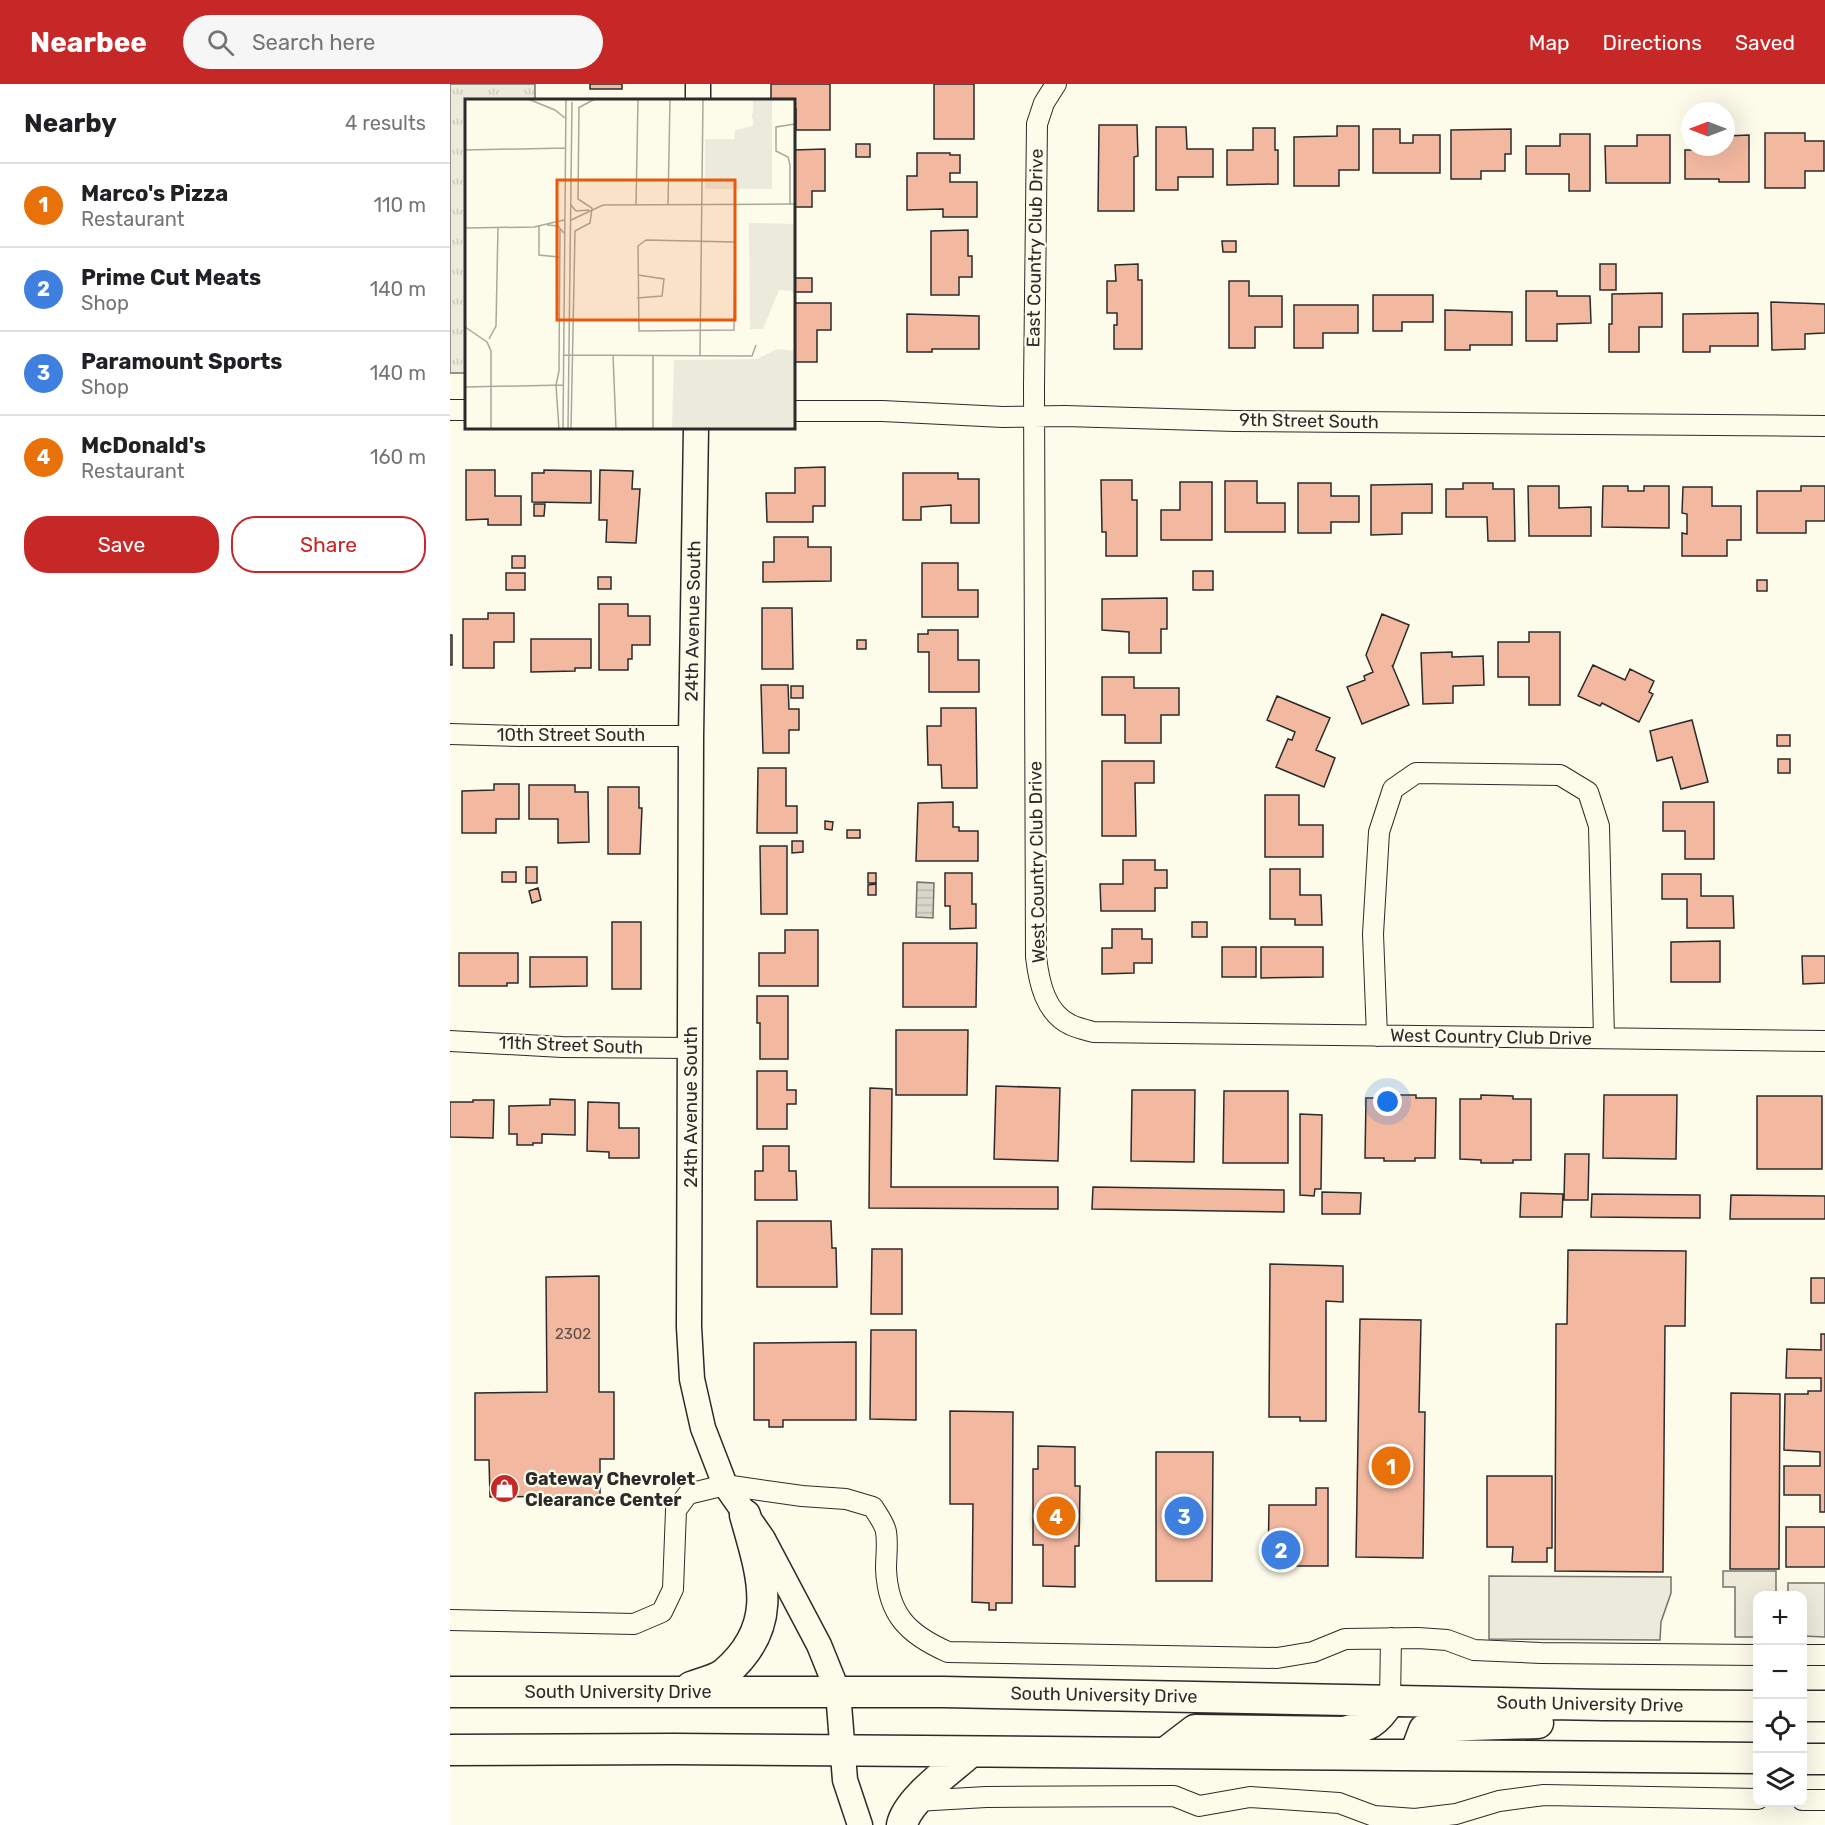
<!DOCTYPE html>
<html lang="en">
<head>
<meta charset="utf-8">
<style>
  body { margin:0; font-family:Rubik,sans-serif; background:#f6f6f6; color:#202124 }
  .controls { position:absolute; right:18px; bottom:18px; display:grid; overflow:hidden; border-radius:12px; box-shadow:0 6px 24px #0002 }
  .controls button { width:54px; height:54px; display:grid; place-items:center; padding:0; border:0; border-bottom:2px solid #e0e0e0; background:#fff; color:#202124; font:30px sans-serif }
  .compass { position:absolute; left:1231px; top:18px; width:54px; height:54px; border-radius:50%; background:#fff; box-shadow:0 6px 24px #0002; rotate:270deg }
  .you { position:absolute; left:938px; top:1018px; width:21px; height:21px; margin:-15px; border:4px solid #fff; border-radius:50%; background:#1a73e8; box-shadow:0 0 0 9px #1a73e833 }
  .badge { display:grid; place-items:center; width:39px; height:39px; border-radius:50%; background:#c62828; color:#fff; font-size:20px; font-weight:700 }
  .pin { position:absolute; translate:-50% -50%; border:3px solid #fff; box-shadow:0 2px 6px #0006 }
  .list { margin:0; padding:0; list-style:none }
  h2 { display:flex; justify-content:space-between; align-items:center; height:78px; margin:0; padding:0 24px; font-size:26px }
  h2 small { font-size:20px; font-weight:400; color:#757577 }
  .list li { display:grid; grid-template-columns:39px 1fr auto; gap:18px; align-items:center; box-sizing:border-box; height:84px; padding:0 24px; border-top:2px solid #e0e0e0 }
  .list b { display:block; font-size:22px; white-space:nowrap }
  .list p { margin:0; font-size:20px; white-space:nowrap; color:#757577 }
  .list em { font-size:20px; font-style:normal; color:#757577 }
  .actions { display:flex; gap:12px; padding:18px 24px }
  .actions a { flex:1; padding:14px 0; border:2px solid #c62828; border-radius:24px; text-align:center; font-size:21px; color:#c62828 }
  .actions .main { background:#c62828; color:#fff }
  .icon { flex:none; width:33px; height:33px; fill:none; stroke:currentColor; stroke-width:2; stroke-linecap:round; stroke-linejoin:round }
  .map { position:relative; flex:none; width:1375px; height:1741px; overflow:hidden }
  header { display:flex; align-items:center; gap:36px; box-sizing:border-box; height:84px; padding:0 30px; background:#c62828; color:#fff }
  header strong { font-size:28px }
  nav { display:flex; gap:33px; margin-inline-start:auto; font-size:21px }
  .search { width:420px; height:54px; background:#f6f6f6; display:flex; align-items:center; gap:15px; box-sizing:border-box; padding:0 21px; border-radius:33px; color:#757577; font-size:22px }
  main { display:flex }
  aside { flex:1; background:#fff }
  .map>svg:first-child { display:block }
  .park { fill:url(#park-tufts); stroke:#74746e; stroke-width:1.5 }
  .parking { fill:#eceadb; stroke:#74746e; stroke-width:1.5 }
  .water { fill:url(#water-rules); stroke:#74746e; stroke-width:1.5 }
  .building { fill:#f2b8a0; stroke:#2b2b2b; stroke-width:1.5 }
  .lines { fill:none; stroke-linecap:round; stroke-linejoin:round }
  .minor-casing { stroke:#2b2b2b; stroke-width:22 }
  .tertiary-casing { stroke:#2b2b2b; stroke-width:27 }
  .primary-casing { stroke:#2b2b2b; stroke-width:33 }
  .minor { stroke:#fdfbea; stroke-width:20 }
  .tertiary { stroke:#fdfbea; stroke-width:24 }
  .primary { stroke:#fdfbea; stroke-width:30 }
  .labels { text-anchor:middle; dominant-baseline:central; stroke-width:4.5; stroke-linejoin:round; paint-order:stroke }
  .number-label { font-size:15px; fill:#5d4e48 }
  .street-label { font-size:18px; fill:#2b2b2b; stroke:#fdfbea }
  .poi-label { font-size:18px; font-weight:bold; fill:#2b2b2b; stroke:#fdfbea; text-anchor:start }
  .inset-road { fill:none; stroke:#a9a89e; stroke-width:1.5 }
  .view { fill:#e8590c; fill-opacity:0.15; stroke:#e8590c; stroke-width:3 }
  .inset-edge { fill:none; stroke:#2b2b2b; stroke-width:3 }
</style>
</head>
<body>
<header>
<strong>Nearbee</strong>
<div class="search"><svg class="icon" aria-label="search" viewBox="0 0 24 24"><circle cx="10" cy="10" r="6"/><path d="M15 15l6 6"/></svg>Search here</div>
<nav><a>Map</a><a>Directions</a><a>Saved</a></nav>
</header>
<main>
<aside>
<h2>Nearby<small>4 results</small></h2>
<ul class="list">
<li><span class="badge" style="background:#e8710a">1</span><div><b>Marco's Pizza</b><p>Restaurant</p></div><em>110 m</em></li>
<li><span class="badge" style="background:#3f7fe0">2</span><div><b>Prime Cut Meats</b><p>Shop</p></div><em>140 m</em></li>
<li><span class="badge" style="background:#3f7fe0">3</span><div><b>Paramount Sports</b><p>Shop</p></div><em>140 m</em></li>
<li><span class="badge" style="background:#e8710a">4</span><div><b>McDonald's</b><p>Restaurant</p></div><em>160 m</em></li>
</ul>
<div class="actions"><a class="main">Save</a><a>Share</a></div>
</aside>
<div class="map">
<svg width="1375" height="1741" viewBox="0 0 1375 1741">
  <defs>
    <pattern id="park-tufts" width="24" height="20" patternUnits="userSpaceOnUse" patternTransform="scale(1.5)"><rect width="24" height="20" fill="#ecebdb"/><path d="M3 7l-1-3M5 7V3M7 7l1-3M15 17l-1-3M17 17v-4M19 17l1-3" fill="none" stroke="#cbcabc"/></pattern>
    <pattern id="water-rules" width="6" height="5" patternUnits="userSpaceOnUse" patternTransform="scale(1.5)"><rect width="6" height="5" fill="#d8d7c9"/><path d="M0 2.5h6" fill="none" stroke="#bab9ad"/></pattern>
  </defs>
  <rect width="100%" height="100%" fill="#fdfbea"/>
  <path class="park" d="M0 0H85V16H16V289H0Z"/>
  <path class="parking" d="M1273 1487H1326V1511L1308 1512 1307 1553H1285V1503H1273Z
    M1039 1492 1221 1493V1509L1211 1538 1210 1556 1039 1555Z
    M1338 1499H1375V1553L1353 1552 1352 1512 1338 1511Z"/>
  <path class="water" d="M467 798 484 799 483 834 466 833Z"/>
  <path class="building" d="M140 0H172V5H140Z
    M321 0H380V46H346V25H344V16H321Z
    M484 0H524V55H484Z
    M649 41H687L688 72 684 73V127H648Z
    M887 42H909V86H889V102H844V53L887 52Z
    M706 43H736L737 65H763V93H728V106H706Z
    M803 44H825V66H828V100L777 101V66H803Z
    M923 45H950V59H963V51H990V89H923Z
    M1061 45V70H1055V87H1031V95H1001V46Z
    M1315 49H1355V57H1374V87H1355V104H1315Z
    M1110 50H1140V107H1119V90H1076V62H1110Z
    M1187 51H1220V99H1156L1155 62H1187Z
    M1299 51V98H1269V95H1235V66H1269V63H1276V52Z
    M406 60H420V73H406Z
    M375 65V107H362V123H344V66Z
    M467 69H500V71H510V89H500V98H527V133H493V125L457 126V92H467Z
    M518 146V172H522V193H509V211H481V147Z
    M772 157H786V168H773Z
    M688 180V196H692V265H664V241H667V229H657V197H666L665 181Z
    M1150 180H1166V206H1150Z
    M344 194H362V208H344Z
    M779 197H799V212H832V243H805V264H779Z
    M1076 207H1107V212H1140L1141 239 1107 240V257H1076Z
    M1212 209V243H1189V268H1159V240H1162V210Z
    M923 211H983V238H952V247H923Z
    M1321 218 1375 220V249L1355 250V265L1322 266Z
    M344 219H381V246H367V278H344Z
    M844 221H908V249H873V264H844Z
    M995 226 1062 228V261H1020V266H995Z
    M1308 229V262H1260V268H1233V230Z
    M457 230 529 232V265H482V268H457Z
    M375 383V422H363V438H317L316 409H345V384Z
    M16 386H45V412H71V441H38V435L16 436Z
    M94 386 141 387V419L82 418V389H94Z
    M150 386 183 387 182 405H190L186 459 156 458 157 436H149Z
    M453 389H508V395H529V439H501V421L471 423V436H453Z
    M651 396H682V416H687V472H656V448H652Z
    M775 397H807V419H835V448H775Z
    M730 398H762V456H711V426H730Z
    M848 399H881V412H909V438H881V449H848Z
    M1013 399H1043V405H1064L1065 457H1038L1037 433H996V405H1013Z
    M982 400V429H952V450L921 451V401Z
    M1078 402H1109V424L1141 423V452H1079Z
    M1153 402H1178V407H1194V402H1219V444L1152 443Z
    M1351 402H1375V437H1356V449H1307V407H1351Z
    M1233 403H1262V422H1291V456H1277V472H1232V449L1237 450V430L1232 429Z
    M84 420H95L94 432H84Z
    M324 453H358V463H381V497L313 498V478H324Z
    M62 472H75V484H62Z
    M472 479H508V506H528V533H472Z
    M743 487H763V506H743Z
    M56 489H75V506H56Z
    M148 493H161V505H148Z
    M1307 496H1317V507H1307Z
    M717 514V545H711V569H679V548L652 546V515Z
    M149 520H178V532H200V561H182V575H178V586H149Z
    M312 524H342L343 585H312Z
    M38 529H64V558H44V584H13V535H38Z
    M932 530 959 541 943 582 942 581 959 621 912 640 897 603 915 596 914 592 923 588 916 571Z
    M478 546H508V576H529V608H479V568H468V550H478Z
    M1079 548H1110V621H1079V593H1048V558H1079Z
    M0 551H2V581H0Z
    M81 555H141V584H125V587L81 588Z
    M407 556H416V565H407Z
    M1002 568V573L1033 572 1034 601 1003 602V619L973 620 971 569Z
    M1143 581 1175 596 1180 585 1204 597 1199 608 1203 610 1189 638 1152 619 1150 622 1128 612Z
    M652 593H684V604H729V631H711V659H675V631H652Z
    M311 601H338L339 625H349V646H339V669H313Z
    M341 602H353V614H341Z
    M827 612 880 634 866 666 885 674 874 703 826 683 838 655 842 656 845 648 817 636Z
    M491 624H526L527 704H492L491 681H478L477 642H491Z
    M1242 636 1258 698 1231 705 1222 673 1207 677 1200 647Z
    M1327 651H1340V662H1327Z
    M1328 675H1340V689H1328Z
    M652 677H704V699H685L686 752H652Z
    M308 684H336V722H347V749H307Z
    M44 700H69V735H46V749H12V707L44 706Z
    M79 701H125V708H138L139 758 108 759V735H79Z
    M158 703H189V724H192L190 770H158Z
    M815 711H849V741H873V773H815Z
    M503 718V743H509V747H528V777H466L468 719Z
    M1213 718H1264V775H1235V747H1213Z
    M375 737 383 738 382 746 375 745Z
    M397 746H410V754H397Z
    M342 757H353V768L342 769Z
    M310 762H337V830H311Z
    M673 776H705V786H717V804H705V827H651L650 800H673Z
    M76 783H87V799H76Z
    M820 785H850V811H871L872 841H845V835H820Z
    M52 788H66V798H52Z
    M418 789H426V799H418Z
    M495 789H522V820H526V844L500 845V822H495Z
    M1212 790H1251V812H1283L1284 844H1237V815H1212Z
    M426 800V811H418V801Z
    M88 804 91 816 82 819 79 807Z
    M162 838H191V905H162Z
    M742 838H757V853H742Z
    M662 845H692V855H702V879H684V889L652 890V864H662Z
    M335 846H368V902H309V869H335Z
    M1270 857V898H1221V858Z
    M453 859H527L526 923H453Z
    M772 863H806V893H772Z
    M811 863H873V893L811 894Z
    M9 869H68V899H57V902H9Z
    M1352 872H1375V899L1353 900Z
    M80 873H137V902L80 903Z
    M307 912H338V975H310V939H307Z
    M446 946H518L517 1011H446Z
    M307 987H337V1006H346V1020H337V1045H307Z
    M546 1002 610 1004 608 1077 544 1075Z
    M420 1004 442 1005 441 1103H608V1125L419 1124Z
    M682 1006H745L744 1078 681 1077Z
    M774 1007H838V1079H773Z
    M935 1011H966V1014H986L985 1074H965V1077H934V1074H915L916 1014H935Z
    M1031 1011 1063 1012V1015H1081V1076H1063V1079H1031V1076L1010 1075V1015H1031Z
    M1154 1011H1227L1226 1075 1153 1074Z
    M1307 1012H1372V1085H1307Z
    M100 1015 125 1016V1051L92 1050V1059H83V1061H67V1050H59V1022L100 1021Z
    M23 1016H44L43 1054 0 1053V1018H23Z
    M138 1018 169 1019V1044H189V1074H159V1068L137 1067Z
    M850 1030 872 1031 871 1105H865L864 1112 850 1111Z
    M313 1062H339V1087H346L347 1116H305V1087H313Z
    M1115 1070H1139L1138 1116H1114Z
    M643 1103 834 1106V1128L642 1125Z
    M872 1108 911 1109 910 1130H872Z
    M1071 1109 1113 1110 1112 1133H1070Z
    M1142 1110 1250 1111V1134L1141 1133Z
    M1281 1111 1375 1112V1135H1280Z
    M307 1137H381L382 1164H386L387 1203H307Z
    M422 1165H452V1230H421Z
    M1118 1166 1236 1167 1235 1242H1215L1213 1488 1105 1487 1106 1240H1117Z
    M820 1180 893 1182V1218L876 1217V1337H850V1333H819Z
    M149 1192V1308H164V1375H150V1412L40 1413 39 1376H25V1309L97 1308 96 1193Z
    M1361 1194H1375V1219H1361Z
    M910 1235 971 1236 969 1328H975L973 1474 906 1473Z
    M421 1246H466V1336L420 1335Z
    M1371 1250H1375V1428H1370V1411H1334V1382H1370V1368L1334 1366 1335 1310H1358V1307H1371V1294H1336L1337 1265 1371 1266Z
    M406 1258V1336H333V1343H319V1336H304V1259Z
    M1281 1309 1330 1310 1329 1485H1280Z
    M500 1327 563 1328 562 1519H546V1526H539V1519L522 1518 523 1420H500Z
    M588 1362 625 1363V1402H630L629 1462H625V1503L593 1502V1461H583V1385H588Z
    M706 1368H763L762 1497H706Z
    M1037 1392H1102V1464H1097V1478H1062L1063 1463H1037Z
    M866 1404H878V1482H818L819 1421H866Z
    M1336 1443H1375V1483H1336Z"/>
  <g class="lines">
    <defs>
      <path id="minor" d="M606 0 594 19 587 40 584 302 586 873C589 898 595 929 621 941 628 944 636 946 643 948L1375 957
        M0 326H16
        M344 327H432L553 333 615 332 785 337 1375 342
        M0 650 70 652H241
        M927 952 923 850 929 748 943 705 966 689 1110 691 1138 708 1149 742 1154 954
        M0 957 112 963 241 964
        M0 1536 184 1540 212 1528 223 1505 226 1426 238 1410 275 1401 352 1412 396 1415 423 1423C427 1430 435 1440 436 1448 438 1459 436 1473 436 1485 438 1530 457 1550 498 1568L827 1574 863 1568 895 1555 968 1554 997 1556 1024 1566 1091 1569 1308 1571
        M1352 1571H1375
        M940 1617 941 1554
        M1352 1716H1375
        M466 1717 536 1713 724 1712 749 1722 800 1713 889 1719 924 1732 965 1735 1006 1730 1049 1717 1094 1711 1308 1715"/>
      <path id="tertiary" d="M248 0V16
        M246 344 241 652 239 1243 242 1295 253 1344 275 1401 313 1455 369 1561 388 1608 395 1696 410 1741"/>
      <path id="primary" d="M241 1603C251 1599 266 1596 275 1589 331 1541 312 1492 295 1431
        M0 1608H493L1153 1621 1308 1622
        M1352 1622H1375
        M0 1666 224 1665 1308 1674
        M715 1669 745 1646 894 1648C918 1642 926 1639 940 1617
        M965 1670 974 1646 989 1642 1088 1639
        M1352 1675H1375
        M452 1741C457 1716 500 1686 519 1669"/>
    </defs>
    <use href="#minor" class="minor-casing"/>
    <use href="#tertiary" class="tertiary-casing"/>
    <use href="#primary" class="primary-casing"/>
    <use href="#minor" class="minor"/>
    <use href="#tertiary" class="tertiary"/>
    <use href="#primary" class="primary"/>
  </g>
  <defs>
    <symbol id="shop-disc" viewBox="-11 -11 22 22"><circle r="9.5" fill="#c62828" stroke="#fdfbea"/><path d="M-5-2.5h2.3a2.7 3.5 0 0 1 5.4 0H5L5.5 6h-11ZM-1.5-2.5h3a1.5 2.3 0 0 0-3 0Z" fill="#fff"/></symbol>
  </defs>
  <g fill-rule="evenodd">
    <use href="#shop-disc" x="38" y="1388" width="33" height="33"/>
  </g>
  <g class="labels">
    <g class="number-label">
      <text x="123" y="1250">2302</text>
    </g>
    <g class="street-label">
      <text transform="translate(585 164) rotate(-89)">East Country Club Drive</text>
      <text transform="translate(859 337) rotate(1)">9th Street South</text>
      <text transform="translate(243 537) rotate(-89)">24th Avenue South</text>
      <text x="121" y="651">10th Street South</text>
      <text transform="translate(587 778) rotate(-91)">West Country Club Drive</text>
      <text transform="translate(1041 953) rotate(1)">West Country Club Drive</text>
      <text transform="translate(121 961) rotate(2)">11th Street South</text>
      <text transform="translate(241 1023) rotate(-90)">24th Avenue South</text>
      <text x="168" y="1608">South University Drive</text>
      <text transform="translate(654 1611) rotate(1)">South University Drive</text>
      <text transform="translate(1140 1620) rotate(1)">South University Drive</text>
    </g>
    <g class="poi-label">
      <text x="75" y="1395">Gateway Chevrolet<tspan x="75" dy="21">Clearance Center</tspan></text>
    </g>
  </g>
  <g transform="translate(15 15)">
    <rect width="330" height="330" fill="#fdfbea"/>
    <path d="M284 124 330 125V199L327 192 314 191 298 230H285ZM312 250 330 252V330H207L209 261 292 260Z" fill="#ecebdb"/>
    <path d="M288 0H307V90H240V40H269L270 31 288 27Z" fill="#ecebdb"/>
    <path d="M287 17a9 9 0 1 1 18 0a9 9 0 1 1-18 0ZM298 33 300 45 290 55 300 57 299 74 276 76 280 59 285 56H276L277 34Z" fill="#ecebdb"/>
    <path class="inset-road" d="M63 0 90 11 100 19M113 9 130 0M0 51 101 49M325 105V66L323 58 311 52V28L330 25M106 106 111 112 124 111M171 106 173 0M203 106 205 0M106 121 138 106 330 105M82 126 93 127 99 134M74 127V156L94 158M0 129 69 128 99 121M181 141 270 143 269 231 174 232 173 147ZM172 199 197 197 199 180 173 176M0 228 22 243 26 252V330M24 240 31 227 33 128M98 256 287 257 291 246M148 256 151 330M188 256V330M235 256 238 0M0 288 99 286M94 330 91 286 94 272 95 130M98 330 101 0M103 330 107 3M106 330 110 132 125 124 127 109 113 100 114 9"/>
    <path class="view" d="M92 81H270V221H92Z"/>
    <rect width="330" height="330" class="inset-edge"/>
  </g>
</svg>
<div class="controls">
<button>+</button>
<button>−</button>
<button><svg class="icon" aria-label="locate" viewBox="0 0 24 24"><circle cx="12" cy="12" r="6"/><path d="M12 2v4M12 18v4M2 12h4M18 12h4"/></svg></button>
<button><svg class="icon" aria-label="layers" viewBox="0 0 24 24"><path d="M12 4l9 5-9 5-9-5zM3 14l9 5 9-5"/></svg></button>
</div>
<svg class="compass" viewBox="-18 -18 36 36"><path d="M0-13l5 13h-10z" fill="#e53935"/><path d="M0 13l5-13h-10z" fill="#757577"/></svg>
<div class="you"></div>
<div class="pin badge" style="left:941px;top:1382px;background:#e8710a">1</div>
<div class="pin badge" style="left:831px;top:1466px;background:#3f7fe0">2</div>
<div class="pin badge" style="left:734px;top:1432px;background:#3f7fe0">3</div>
<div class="pin badge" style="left:606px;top:1432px;background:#e8710a">4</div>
</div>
</main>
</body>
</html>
